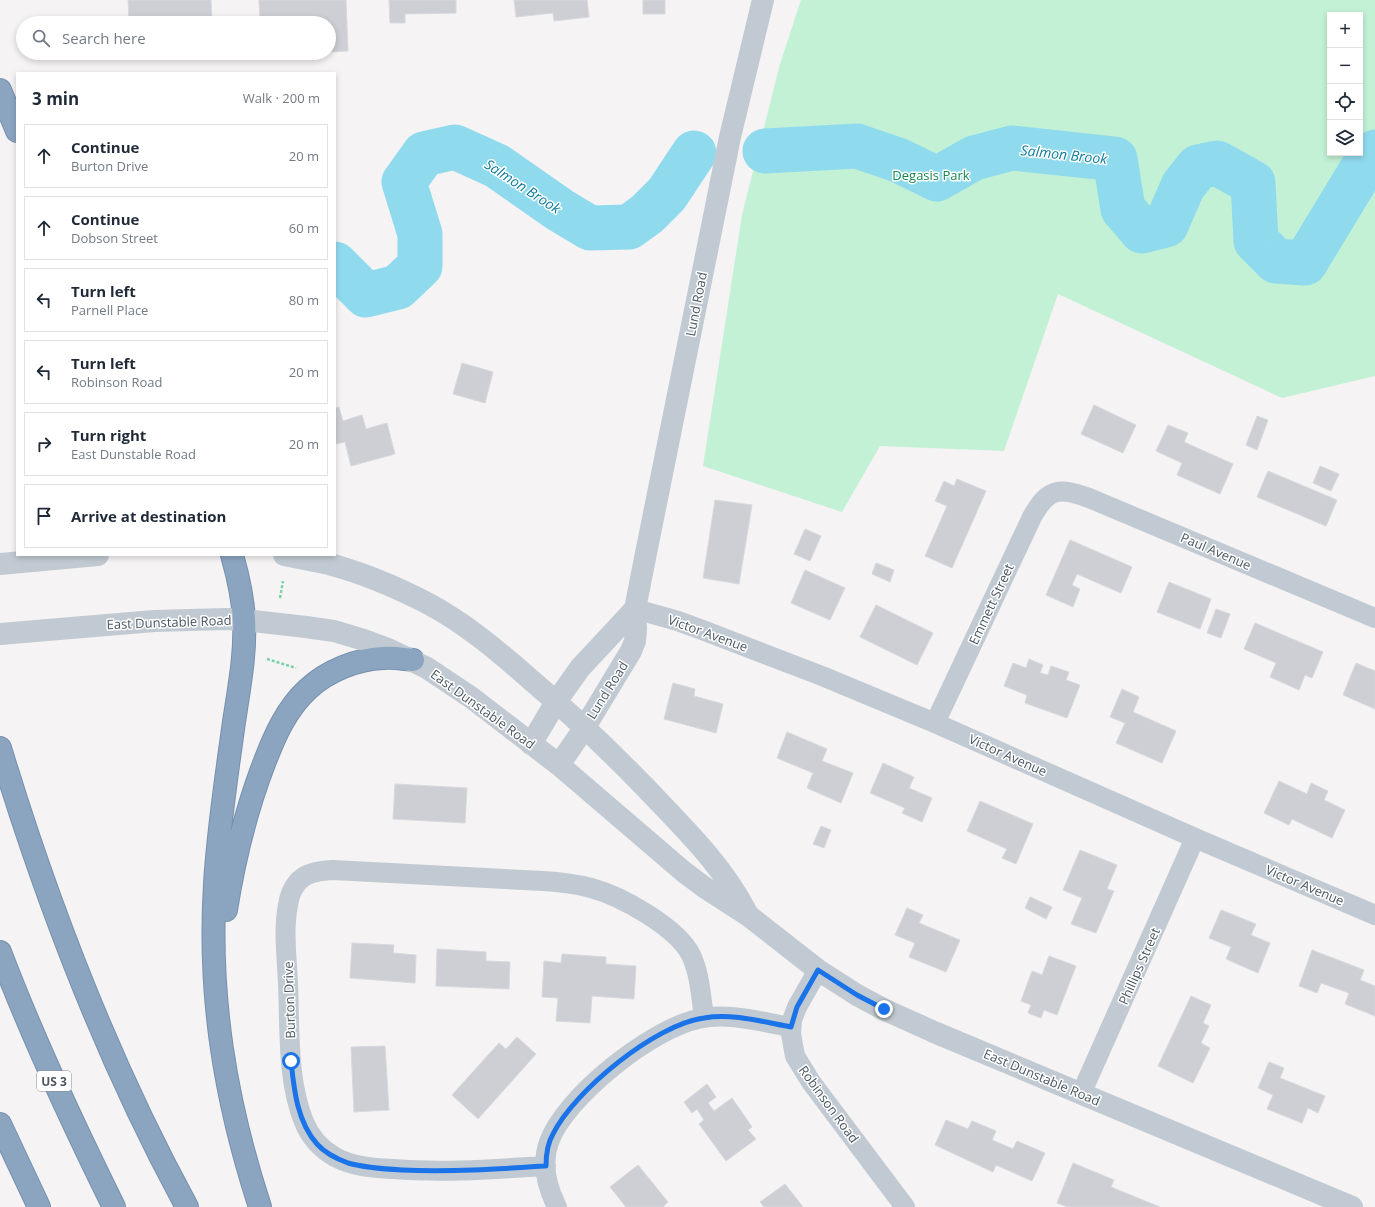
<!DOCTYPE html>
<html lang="en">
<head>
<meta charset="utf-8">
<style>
  body { margin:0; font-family:"Open Sans",sans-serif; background:#f2f2f3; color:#1f2937 }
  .controls { position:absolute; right:12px; top:12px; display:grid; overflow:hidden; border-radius:0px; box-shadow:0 2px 6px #0003 }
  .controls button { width:36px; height:36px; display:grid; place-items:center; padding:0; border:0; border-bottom:1px solid #e0e1e3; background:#fff; color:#1f2937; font:20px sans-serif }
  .stop { position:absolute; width:12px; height:12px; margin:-9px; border:3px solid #1a73e8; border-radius:50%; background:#fff }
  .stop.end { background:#1a73e8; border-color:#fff; box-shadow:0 1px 4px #0008 }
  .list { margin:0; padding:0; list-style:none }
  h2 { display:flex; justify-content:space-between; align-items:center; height:52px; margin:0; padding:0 16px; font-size:17px }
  h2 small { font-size:13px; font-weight:400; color:#747a83 }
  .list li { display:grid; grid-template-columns:26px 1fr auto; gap:12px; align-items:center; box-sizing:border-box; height:64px; margin:0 8px 8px; padding:0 8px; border:1px solid #e0e1e3; border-radius:0px }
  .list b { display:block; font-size:15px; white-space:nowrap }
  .list p { margin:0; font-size:13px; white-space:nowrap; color:#747a83 }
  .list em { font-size:13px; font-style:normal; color:#747a83 }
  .icon { flex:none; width:22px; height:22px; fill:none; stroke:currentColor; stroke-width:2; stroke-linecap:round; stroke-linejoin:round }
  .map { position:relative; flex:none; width:1375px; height:1207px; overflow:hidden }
  .search { position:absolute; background:#fff; box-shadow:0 2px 6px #0003; left:16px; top:16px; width:320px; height:44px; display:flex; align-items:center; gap:10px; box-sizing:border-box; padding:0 14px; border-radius:22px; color:#747a83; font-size:15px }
  .panel { position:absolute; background:#fff; box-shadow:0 2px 6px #0003; left:16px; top:72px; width:320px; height:484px; border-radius:0px }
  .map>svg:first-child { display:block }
  .green { fill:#c3f1d5; fill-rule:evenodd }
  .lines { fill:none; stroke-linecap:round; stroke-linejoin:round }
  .river { stroke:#90daee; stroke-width:45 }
  .building { fill:#cdcfd5; stroke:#d7d9de }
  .motorway-casing { stroke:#7690ad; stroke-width:24 }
  .path { stroke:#7ad0a6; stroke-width:2.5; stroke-dasharray:3 2; stroke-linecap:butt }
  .minor { stroke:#c1cad2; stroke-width:20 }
  .tertiary { stroke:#c1cad2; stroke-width:22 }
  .motorway { stroke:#8ba5c1; stroke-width:22 }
  .route { stroke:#1a73e8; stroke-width:5 }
  .labels { text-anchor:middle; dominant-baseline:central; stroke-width:3; stroke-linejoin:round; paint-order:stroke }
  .shield { fill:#fff; stroke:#808990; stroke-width:1 }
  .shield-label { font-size:12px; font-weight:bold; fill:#4a5661 }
  .park-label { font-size:13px; fill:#17864f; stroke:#fff }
  .street-label { font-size:13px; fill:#4a5661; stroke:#fff }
  .water-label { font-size:14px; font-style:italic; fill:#0c7c9b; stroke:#fff }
</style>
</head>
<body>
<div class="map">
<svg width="1375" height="1207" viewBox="0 0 1375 1207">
  <rect width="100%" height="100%" fill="#f5f3f3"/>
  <path class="green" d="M801 0H1375V376L1282 398 1058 294 1004 451 880 446 842 512 703 466 742 215 780 64ZM1330 15H1360V153H1330Z"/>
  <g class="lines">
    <path class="river" d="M765 151 857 146 898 160 937 179 974 158 1012 148 1115 159 1123 209 1142 231 1166 225 1183 186 1198 167 1217 163 1253 183 1256 241 1276 261 1305 263 1370 156 1375 152
      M335 264 366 295 398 287 420 266V234L404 182 424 154 455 147 497 166 560 210 590 228 629 227 647 214 667 194 694 153"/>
  </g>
  <path class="building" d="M128 0H211L212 23H129Z
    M259 0H346L348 51 329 52V23H260Z
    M389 0H456V13L405 14V23H390Z
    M514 0H587L589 17 554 21 553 13 516 17Z
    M643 0H665V14H643Z
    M130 53H157V57L130 58Z
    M462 363 493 372 485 403 453 394Z
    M1094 405 1136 425 1123 453 1081 434Z
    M339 407 343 421 362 415 366 429 387 423 395 454 351 466 345 442 335 444V408Z
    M1257 416 1268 420 1257 450 1246 445Z
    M1168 425 1188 433 1184 442 1233 464 1220 494 1177 475 1182 463 1156 451Z
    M1320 466 1339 474 1331 491 1313 483Z
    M1268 471 1337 500 1326 526 1257 497Z
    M957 479 986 491 952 568 925 556 947 506 935 501 944 481 954 486Z
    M715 500 752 505 739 584 703 578Z
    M805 529 821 536 810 561 794 554Z
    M1070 540 1132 567 1121 593 1077 574 1072 585 1080 589 1073 607 1046 595Z
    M876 563 894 570 890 582 872 574Z
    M805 570 845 588 830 620 791 603Z
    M1169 582 1211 599 1200 629 1157 612Z
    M876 605 933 633 917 665 860 637Z
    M1216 609 1230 614 1221 638 1207 633Z
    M1255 623 1323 652 1312 678 1305 675 1299 690 1270 677 1276 663 1244 649Z
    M1029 659 1043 665 1040 673 1048 675 1051 666 1069 672 1066 680 1080 685 1067 718 1025 703 1027 695 1004 686 1013 663 1026 668Z
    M1356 663 1375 671V709L1343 695Z
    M673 683 695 689 694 696 723 704 716 733 664 719Z
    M1122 689 1139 697 1133 712 1176 731 1162 763 1116 743 1125 723 1110 717Z
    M787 732 827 749 822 761 853 773 841 803 807 788 813 773 777 758Z
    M883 763 914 777 909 788 932 798 922 822 902 813 905 808 870 793Z
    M1279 781 1307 794 1311 783 1328 791 1324 800 1345 810 1332 838 1292 819 1289 825 1264 813Z
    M395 784 467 788 465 823 393 819Z
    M980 801 1033 824 1016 864 1002 858 1007 849 967 831Z
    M821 826 831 830 824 848 813 844Z
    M1080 850 1117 865 1107 889 1114 891 1096 933 1071 924 1082 898 1063 890Z
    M1030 897 1052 907 1046 919 1025 908Z
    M907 908 923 915 919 923 960 940 946 972 909 957 915 943 895 935Z
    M1221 910 1256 924 1251 935 1270 943 1258 973 1226 959 1231 947 1209 938Z
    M352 943 394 945 393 953 416 955 415 983 350 978Z
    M437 949 486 952V961L510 962 509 989 436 986Z
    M1312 950 1364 970 1360 980 1375 986V1016L1345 1004 1349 993 1321 983 1317 993 1299 986Z
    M562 954 606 957V964L636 966 634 999 592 996 590 1023 556 1021 558 998 542 997 544 961 561 963Z
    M1049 956 1076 966 1057 1015 1044 1010 1041 1018 1028 1013 1031 1005 1021 1001 1032 971 1042 975Z
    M1191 996 1211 1005 1203 1023 1209 1026 1201 1043 1210 1048 1193 1083 1158 1066Z
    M517 1037 536 1054 478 1119 452 1095 499 1043 506 1049Z
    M385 1046 389 1110 354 1112 351 1047Z
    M1269 1062 1284 1068 1280 1078 1325 1096 1318 1113 1308 1108 1302 1123 1267 1109 1273 1095 1258 1088Z
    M707 1084 716 1097 708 1103 714 1111 732 1098 752 1127 748 1130 756 1139 726 1161 699 1124 704 1120 697 1109 692 1113 684 1102Z
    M946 1120 968 1129 972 1121 996 1131 992 1140 1013 1149 1017 1141 1045 1153 1032 1181 996 1165 993 1172 935 1145Z
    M1073 1163 1114 1180 1111 1187 1160 1207H1068L1057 1203Z
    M638 1165 668 1202 663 1207H626L610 1187Z
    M785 1184 803 1207H764L760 1202Z"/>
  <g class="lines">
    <defs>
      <path id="motorway" d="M0 90 17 131
        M232 555C238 576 243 598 244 620 246 656 238 693 233 729 226 780 218 832 215 884 208 996 225 1100 260 1207
        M0 748C48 906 108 1062 187 1207
        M226 910C234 859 246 810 265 761 275 735 287 708 308 689 327 671 357 659 383 658 393 657 403 659 413 660
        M0 952C33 1039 73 1124 114 1207
        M0 1124 39 1207"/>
    </defs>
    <use href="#motorway" class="motorway-casing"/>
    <path class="path" d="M280 598 283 581
      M267 659 296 668"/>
    <path class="minor" d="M635 609 678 621 705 631 822 676 935 723 1195 838 1375 915
      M935 723 1032 517C1048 488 1059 487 1089 498L1375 618
      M818 970 797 1007 792 1020 791 1034 795 1056 811 1082 905 1207
      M1081 1094 1195 838
      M546 1166C495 1169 445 1173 394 1169 375 1168 353 1167 335 1157 321 1149 310 1137 304 1122 287 1081 290 1028 288 984 287 958 283 931 288 905 289 898 292 889 297 883 305 872 320 871 333 870L543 881C560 882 576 884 591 888 621 896 677 927 691 955 700 974 701 997 704 1017
      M557 1207C547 1187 541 1164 549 1142 565 1097 651 1029 698 1019 728 1012 761 1022 791 1027"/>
    <path class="tertiary" d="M284 555C299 558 314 561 329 564 363 573 396 587 427 603 465 623 498 651 531 680 570 713 607 748 643 785 681 825 722 864 747 913
      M0 564 98 555
      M0 634 154 621 226 619 244 620 306 627 334 631 364 640 388 649 427 668 472 698 559 765 684 872 704 887 749 916 818 970 857 995 883 1009 934 1032 1352 1207
      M531 744 556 702 580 668 635 609
      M559 765 585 727 631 651 635 641 636 629 635 609 646 553 730 137 763 0"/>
    <use href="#motorway" class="motorway"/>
  </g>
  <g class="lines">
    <path class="route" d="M291 1061C294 1089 297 1122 317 1144 325 1153 337 1159 348 1163 366 1168 384 1169 402 1170 451 1172 498 1169 546 1166 546 1154 547 1144 553 1134 574 1091 656 1024 704 1018 733 1013 763 1022 791 1027L797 1007 818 970 857 995 884 1009"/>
  </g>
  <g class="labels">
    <rect class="shield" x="37" y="1071" width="34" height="20" rx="3"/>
    <g class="shield-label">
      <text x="54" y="1081">US 3</text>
    </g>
    <g class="park-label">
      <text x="931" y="175">Degasis Park</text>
    </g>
    <g class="street-label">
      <text transform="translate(696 304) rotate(-79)">Lund Road</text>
      <text transform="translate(1216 551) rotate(23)">Paul Avenue</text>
      <text transform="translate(991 604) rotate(-65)">Emmett Street</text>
      <text transform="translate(169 622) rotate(-2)">East Dunstable Road</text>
      <text transform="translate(708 633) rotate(20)">Victor Avenue</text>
      <text transform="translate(607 690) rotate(-58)">Lund Road</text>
      <text transform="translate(483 709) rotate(36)">East Dunstable Road</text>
      <text transform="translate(1008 755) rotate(24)">Victor Avenue</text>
      <text transform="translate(1305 885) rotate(23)">Victor Avenue</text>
      <text transform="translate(1139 966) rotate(-66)">Phillips Street</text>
      <text transform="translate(289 1000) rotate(-92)">Burton Drive</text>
      <text transform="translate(1042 1077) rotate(23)">East Dunstable Road</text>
      <text transform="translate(829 1104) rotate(54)">Robinson Road</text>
    </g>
    <g class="water-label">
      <text transform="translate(1064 154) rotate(6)">Salmon Brook</text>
      <text transform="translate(523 186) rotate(33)">Salmon Brook</text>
    </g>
  </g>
</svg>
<div class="controls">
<button>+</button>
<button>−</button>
<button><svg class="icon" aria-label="locate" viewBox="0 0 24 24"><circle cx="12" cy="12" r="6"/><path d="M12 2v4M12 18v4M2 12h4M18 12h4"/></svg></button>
<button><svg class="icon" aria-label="layers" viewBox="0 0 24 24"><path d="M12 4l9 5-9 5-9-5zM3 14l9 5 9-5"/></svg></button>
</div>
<div class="stop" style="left:291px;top:1061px"></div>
<div class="stop end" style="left:884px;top:1009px"></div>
<div class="search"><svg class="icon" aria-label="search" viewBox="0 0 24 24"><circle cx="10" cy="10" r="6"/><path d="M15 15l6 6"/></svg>Search here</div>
<section class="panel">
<h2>3 min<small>Walk · 200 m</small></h2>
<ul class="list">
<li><svg class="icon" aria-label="ahead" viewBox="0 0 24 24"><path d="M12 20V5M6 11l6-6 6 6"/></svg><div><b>Continue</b><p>Burton Drive</p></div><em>20 m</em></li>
<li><svg class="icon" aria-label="ahead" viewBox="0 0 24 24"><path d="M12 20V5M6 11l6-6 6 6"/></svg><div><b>Continue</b><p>Dobson Street</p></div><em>60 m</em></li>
<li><svg class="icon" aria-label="left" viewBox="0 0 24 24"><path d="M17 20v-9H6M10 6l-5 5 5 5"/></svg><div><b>Turn left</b><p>Parnell Place</p></div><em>80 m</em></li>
<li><svg class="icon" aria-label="left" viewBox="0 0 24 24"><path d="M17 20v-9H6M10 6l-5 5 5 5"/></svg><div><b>Turn left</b><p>Robinson Road</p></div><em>20 m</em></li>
<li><svg class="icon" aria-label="right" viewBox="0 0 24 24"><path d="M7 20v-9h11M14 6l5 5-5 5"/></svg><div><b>Turn right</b><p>East Dunstable Road</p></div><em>20 m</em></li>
<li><svg class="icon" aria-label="arrive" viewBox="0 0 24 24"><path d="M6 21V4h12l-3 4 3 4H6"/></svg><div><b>Arrive at destination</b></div></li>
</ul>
</section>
</div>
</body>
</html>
